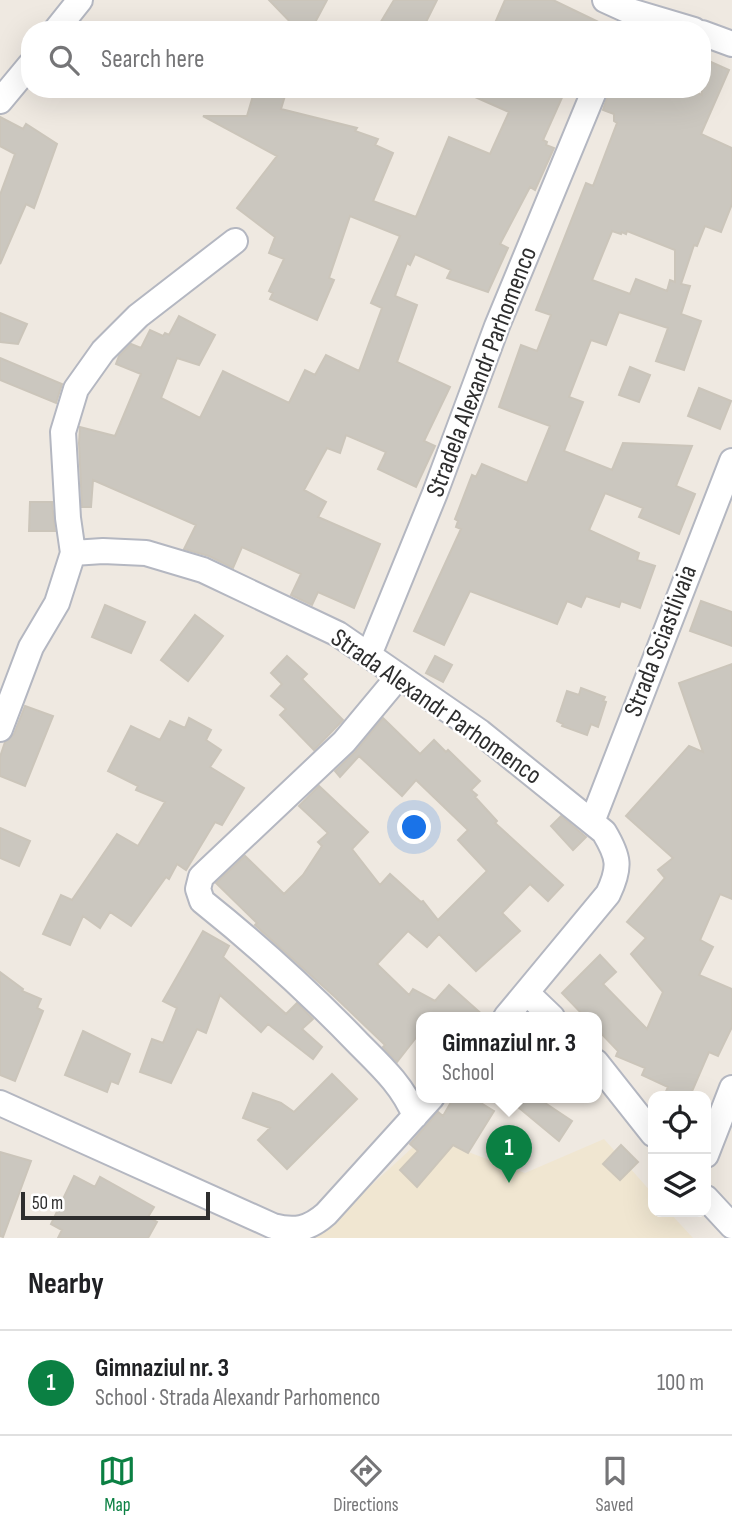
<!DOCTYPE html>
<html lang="en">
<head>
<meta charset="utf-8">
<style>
  body { margin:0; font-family:"Sofia Sans Condensed",sans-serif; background:#f6f6f6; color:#202124 }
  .controls { position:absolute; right:21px; bottom:21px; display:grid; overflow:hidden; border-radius:14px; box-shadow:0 7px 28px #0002 }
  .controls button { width:63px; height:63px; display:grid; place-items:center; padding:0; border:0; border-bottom:2px solid #e0e0e0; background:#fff; color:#202124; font:35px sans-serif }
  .scale { position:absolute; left:21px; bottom:18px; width:189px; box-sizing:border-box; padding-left:7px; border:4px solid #2e2e2e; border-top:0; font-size:19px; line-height:24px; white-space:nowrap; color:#2e2e2e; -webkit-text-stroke:5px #fff; paint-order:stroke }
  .you { position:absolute; left:415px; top:828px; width:24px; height:24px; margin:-18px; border:5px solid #fff; border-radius:50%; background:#1a73e8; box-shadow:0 0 0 10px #1a73e833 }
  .badge { display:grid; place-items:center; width:46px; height:46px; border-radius:50%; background:#0b8043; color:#fff; font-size:23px; font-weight:700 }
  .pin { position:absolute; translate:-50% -58px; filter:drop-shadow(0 2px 4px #0008) }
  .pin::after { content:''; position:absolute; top:37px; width:24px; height:21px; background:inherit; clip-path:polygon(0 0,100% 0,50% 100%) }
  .popup { position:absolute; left:416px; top:1012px; width:186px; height:91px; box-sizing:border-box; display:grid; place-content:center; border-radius:14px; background:#fff; filter:drop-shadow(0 2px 5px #0005); font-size:23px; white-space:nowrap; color:#757577 }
  .popup b { font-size:26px; color:#202124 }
  .popup::after { content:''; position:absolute; left:50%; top:100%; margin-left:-14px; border:14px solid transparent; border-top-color:#fff }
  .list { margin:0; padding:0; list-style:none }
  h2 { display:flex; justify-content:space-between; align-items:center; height:91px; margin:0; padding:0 28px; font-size:30px }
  h2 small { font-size:23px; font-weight:400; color:#757577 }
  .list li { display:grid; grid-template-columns:46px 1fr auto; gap:21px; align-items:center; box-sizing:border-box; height:105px; padding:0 28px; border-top:2px solid #e0e0e0 }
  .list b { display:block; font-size:26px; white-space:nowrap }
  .list p { margin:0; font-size:23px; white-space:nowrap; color:#757577 }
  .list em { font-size:23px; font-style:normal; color:#757577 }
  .icon { flex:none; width:38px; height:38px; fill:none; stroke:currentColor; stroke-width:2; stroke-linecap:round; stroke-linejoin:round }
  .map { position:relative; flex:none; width:732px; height:1238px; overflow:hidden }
  .search { position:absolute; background:#fff; box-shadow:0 7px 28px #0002; left:21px; right:21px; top:21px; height:77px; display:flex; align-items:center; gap:18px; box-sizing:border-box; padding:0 24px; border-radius:28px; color:#757577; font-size:26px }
  .sheet { height:196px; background:#fff }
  nav { display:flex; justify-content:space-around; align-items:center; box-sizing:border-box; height:98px; border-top:2px solid #e0e0e0; background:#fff; font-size:19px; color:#757577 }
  nav a { display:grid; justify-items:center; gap:4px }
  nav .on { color:#0b8043 }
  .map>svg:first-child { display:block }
  .education { fill:#f0e6d1 }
  .building { fill:#cbc7bf; stroke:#cbc5ba; stroke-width:2; fill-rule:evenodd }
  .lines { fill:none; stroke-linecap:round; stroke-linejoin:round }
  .street-casing { stroke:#b4b7c1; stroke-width:28 }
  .street { stroke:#fff; stroke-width:24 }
  .labels { text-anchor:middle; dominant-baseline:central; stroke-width:5; stroke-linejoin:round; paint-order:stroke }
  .street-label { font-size:26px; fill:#2e2e2e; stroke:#fff }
</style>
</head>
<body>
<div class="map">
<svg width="732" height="1238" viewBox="0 0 732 1238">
  <rect width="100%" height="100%" fill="#efe9e1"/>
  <path class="education" d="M425 1136 525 1173 604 1139 653 1194V1212H669L693 1238H314Z"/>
  <path class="building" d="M269 0H327L311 30H298Z
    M394 0H437L422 30H376Z
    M505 0H553L615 30H492Z
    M702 58 729 70 701 134 732 148V204L721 232 705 226 697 246 694 245 681 284 690 286 681 314 701 321 684 370 656 361 668 328 619 312 606 345 591 340 569 397 583 402 564 451 612 470 623 443 692 446 676 486 695 494 679 534 639 517 643 508 605 493 589 530 639 553 637 560 655 566 640 608 621 601 619 607 586 596 581 607 567 601 557 624 470 591 444 645 414 631 461 529 456 527 458 521 455 519 472 475 476 477 482 464 527 483 550 426 499 407 521 345 537 351 551 315 536 310 586 183 593 186 617 123 614 121V114L603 110 610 89H688L702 95ZM612 231 621 234 622 232 626 234 627 231 675 250V282L670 280 667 291 636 279 630 294 592 280Z
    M255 89H287L281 109 357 128 355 131 378 139 375 145 393 153 373 201 416 217 449 137 490 154 509 112 457 89H579L576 97 564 93 543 140 547 142 546 145 554 148 535 190 530 187 500 244 508 248 488 292 447 278 451 270 415 254 410 265 407 263 395 296 417 305 397 362 450 387 424 441 435 446 416 487 378 469 386 452 346 435 340 453 327 448 304 490 326 502 318 517 380 544 354 608 318 592 312 605 291 595 301 574 242 547 233 568 209 556 184 549 196 525 93 480 91 507H82L79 443 80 427 115 436 141 374 116 364 119 356 131 344 141 348 150 330 163 336 165 333 169 335 179 316 215 335 199 365 177 358 161 398 200 418 223 371 289 403 305 370 315 375 326 355 359 371 382 308 371 303 400 236 350 216 329 278 334 280 317 320 270 299 273 293 269 291 284 259 269 253 275 237 237 208 277 156 203 116H247Z
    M0 117 23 129 26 124 57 144 34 208 26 204 0 264V195L15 154 0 146Z
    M0 313 27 324 18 344 0 342Z
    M0 358 62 384 56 403 0 380Z
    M630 367 650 375 639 402 619 395Z
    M699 388 731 401 720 429 688 416Z
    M30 502H52L55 531H29Z
    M701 601 732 612V646L690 631Z
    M105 605 145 622 131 653 92 637Z
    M195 615 223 636 188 681 161 660Z
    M287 656 307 674 302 679 343 720 314 750 280 715 286 709 271 696 282 684 271 673Z
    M435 656 452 665 443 682 426 673Z
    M732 664V899L720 894 700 940 713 947 699 975 732 989V1027L718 1056 709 1052 690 1096H664L668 1087 642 1075 645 1068 616 1056 618 1051 597 1029V1017H585L562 993 600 955 616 972 603 984 647 1029 663 992 631 954 646 938 627 922 665 878 658 870 673 858 626 816 689 746 703 752 679 683Z
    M581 688 605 697 603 701 606 702 598 727 591 724 587 735 562 726 563 724 557 721 567 691 579 695Z
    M25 706 53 716 25 786 0 776V757L5 742 14 734Z
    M189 718 211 730 206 740 221 750 210 767 244 788 222 825 215 822 186 870 177 864 169 879 166 877 131 926 110 912 100 928 83 916 70 945 43 934 61 895 72 900 117 834 138 846 165 802 136 790 138 786 108 771 131 726 160 740 170 721 185 728Z
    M383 718 420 754 434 740 446 752 448 750 480 781 471 790 477 795 475 797 497 821 495 823 563 885 548 901 530 884 502 913 520 931 476 971 439 934 427 947 408 931 377 964 409 995 413 989 435 1001 449 985 485 1017H422V1030L397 1062 383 1047 385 1045 335 997 255 925 257 923 216 883 245 856 284 894 303 875 322 846 318 842 328 833 299 806 319 786 368 832 352 849 380 885 390 874 421 902 423 901 438 920 487 871 458 840 468 830 416 780 402 796 359 756 340 777 335 771 355 752Z
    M561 816 586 837 573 850 551 826Z
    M0 828 30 841 19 866 0 858Z
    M203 931 229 946 223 957 286 1014 297 1003 313 1019 302 1029 322 1047 313 1059 268 1024 261 1032 220 995 206 1033 197 1029 171 1083 140 1072 152 1039 163 1043 177 1008 163 1001Z
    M0 972 23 989 22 991 41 999 37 1008 43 1011 15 1081 0 1075Z
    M83 1031 130 1054 118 1084 111 1081 107 1092 65 1075Z
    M332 1074 357 1099 287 1169 258 1140 270 1128 243 1118 253 1093 281 1103 294 1112Z
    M454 1097H471L494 1111 468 1153 453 1145 417 1187 400 1170 418 1151 410 1144 438 1112 443 1116Z
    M506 1097H536L572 1121 559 1141Z
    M621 1145 638 1162 620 1180 603 1164Z
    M0 1152 31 1161 3 1237 0 1236Z
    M74 1176 95 1187 100 1177 154 1207 148 1217 157 1222 148 1238H58L62 1230 51 1224Z"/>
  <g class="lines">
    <defs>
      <path id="street" d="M605 0 627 10 694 30
        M56 30 80 0
        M702 33 732 44
        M0 101 30 65
        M73 553 103 551 146 553 203 570 338 634 480 732 604 832C619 857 621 867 608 894L506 1017
        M369 655 435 493 497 326 595 89
        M399 676 344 742 201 877 198 889 202 901C257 945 310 993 359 1044 381 1066 403 1086 415 1116
        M0 729 31 647 57 603 73 553 68 518 63 432 76 389 103 351 138 316 235 241
        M592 822 732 461
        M528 994 552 1017
        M596 1062 653 1134
        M0 1103 273 1226C295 1232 309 1229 326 1214L432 1097
        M706 1155 732 1088
        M706 1198 732 1226"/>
    </defs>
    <use href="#street" class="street-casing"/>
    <use href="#street" class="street"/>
  </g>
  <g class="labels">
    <g class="street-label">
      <text transform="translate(482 372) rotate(-69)">Stradela Alexandr Parhomenco</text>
      <text transform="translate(661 641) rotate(-69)">Strada Sciastlivaia</text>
      <text transform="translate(436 707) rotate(35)">Strada Alexandr Parhomenco</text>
    </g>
  </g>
</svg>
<div class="controls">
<button><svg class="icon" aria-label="locate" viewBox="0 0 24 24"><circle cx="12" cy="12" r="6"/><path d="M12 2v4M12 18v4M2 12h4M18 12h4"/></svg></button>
<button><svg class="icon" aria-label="layers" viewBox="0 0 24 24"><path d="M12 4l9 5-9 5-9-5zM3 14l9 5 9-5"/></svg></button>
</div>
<div class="scale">50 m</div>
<div class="you"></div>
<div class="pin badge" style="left:509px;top:1183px">1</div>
<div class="popup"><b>Gimnaziul nr. 3</b>School</div>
<div class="search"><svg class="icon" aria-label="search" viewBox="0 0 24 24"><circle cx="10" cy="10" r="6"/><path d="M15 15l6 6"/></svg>Search here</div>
</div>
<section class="sheet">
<h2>Nearby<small></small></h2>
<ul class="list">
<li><span class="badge">1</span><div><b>Gimnaziul nr. 3</b><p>School · Strada Alexandr Parhomenco</p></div><em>100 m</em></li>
</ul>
</section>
<nav>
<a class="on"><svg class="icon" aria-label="map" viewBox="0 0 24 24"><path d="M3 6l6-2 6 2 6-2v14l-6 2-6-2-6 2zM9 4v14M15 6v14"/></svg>Map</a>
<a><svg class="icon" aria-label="directions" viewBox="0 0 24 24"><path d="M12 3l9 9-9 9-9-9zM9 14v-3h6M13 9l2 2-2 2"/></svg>Directions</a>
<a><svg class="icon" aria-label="saved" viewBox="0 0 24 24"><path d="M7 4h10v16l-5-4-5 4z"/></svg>Saved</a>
</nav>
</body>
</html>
